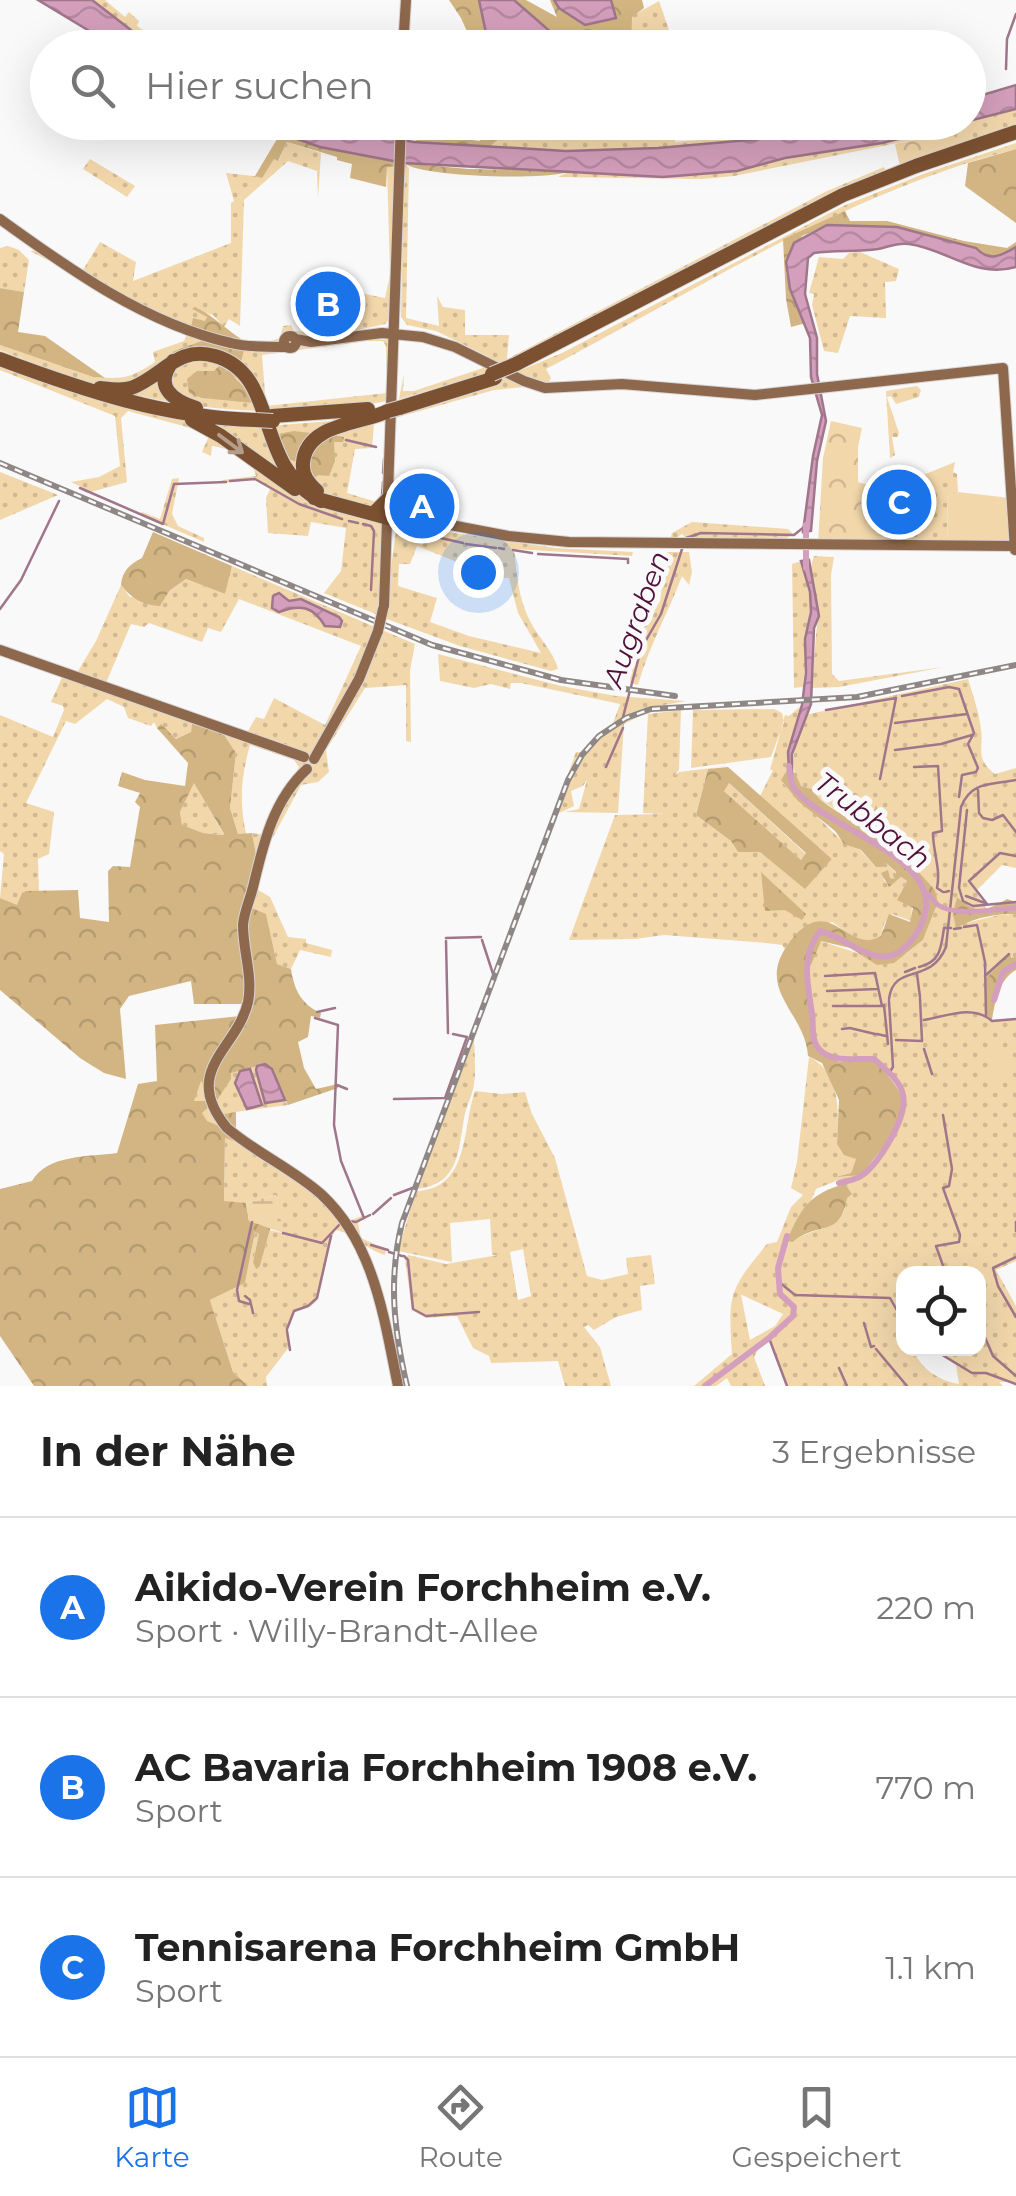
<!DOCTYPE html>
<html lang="de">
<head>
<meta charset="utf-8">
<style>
  body { margin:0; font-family:Montserrat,sans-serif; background:#f2f2f2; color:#222 }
  .controls { position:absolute; right:30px; bottom:30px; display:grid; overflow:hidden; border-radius:20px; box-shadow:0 10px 40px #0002 }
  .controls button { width:90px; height:90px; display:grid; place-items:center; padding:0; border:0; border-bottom:2px solid #e0e0e0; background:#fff; color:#222; font:50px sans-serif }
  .you { position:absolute; left:478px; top:572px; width:35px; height:35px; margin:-25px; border:8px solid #fff; border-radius:50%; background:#1a73e8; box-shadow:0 0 0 15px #1a73e833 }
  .badge { display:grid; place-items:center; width:65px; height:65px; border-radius:50%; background:#1a73e8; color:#fff; font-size:32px; font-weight:700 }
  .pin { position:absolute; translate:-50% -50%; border:5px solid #fff; box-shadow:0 2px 10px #0006 }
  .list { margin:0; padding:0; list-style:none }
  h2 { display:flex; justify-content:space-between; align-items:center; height:130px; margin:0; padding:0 40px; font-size:42px }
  h2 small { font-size:32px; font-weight:400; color:#767676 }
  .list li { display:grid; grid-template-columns:65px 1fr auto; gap:30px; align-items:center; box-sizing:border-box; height:180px; padding:0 40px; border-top:2px solid #e0e0e0 }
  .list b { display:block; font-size:38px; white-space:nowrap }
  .list p { margin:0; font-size:32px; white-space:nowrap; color:#767676 }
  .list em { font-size:32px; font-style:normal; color:#767676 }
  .icon { flex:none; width:55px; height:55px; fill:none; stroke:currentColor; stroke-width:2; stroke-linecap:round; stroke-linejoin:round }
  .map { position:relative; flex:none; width:1016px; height:1386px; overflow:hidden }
  .search { position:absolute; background:#fff; box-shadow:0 10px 40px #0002; left:30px; right:30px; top:30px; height:110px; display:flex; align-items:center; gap:25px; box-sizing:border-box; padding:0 35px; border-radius:55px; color:#767676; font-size:38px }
  .sheet { height:670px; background:#fff }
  nav { display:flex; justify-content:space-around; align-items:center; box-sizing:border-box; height:140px; border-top:2px solid #e0e0e0; background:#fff; font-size:28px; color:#767676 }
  nav a { display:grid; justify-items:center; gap:5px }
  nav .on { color:#1a73e8 }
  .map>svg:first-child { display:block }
  .grass { fill:url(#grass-dots); fill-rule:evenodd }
  .forest { fill:url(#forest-crowns); fill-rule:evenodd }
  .wetland { fill:url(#wetland-marsh) }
  .park { fill:url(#park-crowns) }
  .pitch { fill:#f2d7ab }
  .water { fill:url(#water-waves); stroke:#a0768a; stroke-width:2.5 }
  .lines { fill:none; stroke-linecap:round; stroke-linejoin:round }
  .stream { stroke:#a0768a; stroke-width:2.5 }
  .canal { stroke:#d49fbc; stroke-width:5 }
  .river { stroke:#d49fbc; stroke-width:6 }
  .major-casing { stroke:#d7d5d5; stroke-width:12 }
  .highway-casing { stroke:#d7d5d5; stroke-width:16 }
  .major { stroke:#8e684d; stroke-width:10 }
  .highway { stroke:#7b5131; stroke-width:14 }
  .rail-casing { stroke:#8e8785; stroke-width:6 }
  .rail { stroke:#f9f9f9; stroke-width:2.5; stroke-dasharray:8; stroke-linecap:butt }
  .major-bridge-casing { stroke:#d7d5d5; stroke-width:12; stroke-linecap:butt }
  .highway-bridge-casing { stroke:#d7d5d5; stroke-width:16; stroke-linecap:butt }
  .major-bridge { stroke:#8e684d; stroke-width:10 }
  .highway-bridge { stroke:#7b5131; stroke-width:14 }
  .oneway { stroke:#b49d8b }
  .labels { text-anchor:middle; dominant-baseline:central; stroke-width:10; stroke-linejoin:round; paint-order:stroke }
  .water-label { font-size:28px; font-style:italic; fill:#50113a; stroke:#f9f9f9 }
</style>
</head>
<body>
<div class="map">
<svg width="1016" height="1386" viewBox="0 0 1016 1386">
  <defs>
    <pattern id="grass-dots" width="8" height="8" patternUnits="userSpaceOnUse" patternTransform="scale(2.5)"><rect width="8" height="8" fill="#f2d7ab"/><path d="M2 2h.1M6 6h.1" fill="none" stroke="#d0b892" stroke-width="1.8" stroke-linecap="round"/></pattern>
    <pattern id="forest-crowns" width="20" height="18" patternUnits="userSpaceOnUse" patternTransform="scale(2.5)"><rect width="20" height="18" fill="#d2b583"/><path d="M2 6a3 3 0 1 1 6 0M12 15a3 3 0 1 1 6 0" fill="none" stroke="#b49b70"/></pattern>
    <pattern id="wetland-marsh" width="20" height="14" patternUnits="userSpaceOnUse" patternTransform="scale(2.5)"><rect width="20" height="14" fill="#f2d7ab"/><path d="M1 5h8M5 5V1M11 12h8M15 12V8" fill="none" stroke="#d0b892"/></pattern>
    <pattern id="park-crowns" width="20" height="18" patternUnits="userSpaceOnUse" patternTransform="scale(2.5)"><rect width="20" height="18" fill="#f2d7ab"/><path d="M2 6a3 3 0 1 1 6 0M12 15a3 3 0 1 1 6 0" fill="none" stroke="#d0b892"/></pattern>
    <pattern id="water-waves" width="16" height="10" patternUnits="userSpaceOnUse" patternTransform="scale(2.5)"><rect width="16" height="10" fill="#d49fbc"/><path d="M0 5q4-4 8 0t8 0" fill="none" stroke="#b688a1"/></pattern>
  </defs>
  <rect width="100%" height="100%" fill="#f9f9f9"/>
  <path class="grass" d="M92 0H105L125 17 129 12 139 21 137 26 168 47H152Z
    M659 1 675 47 621 48 617 45 632 16Z
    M1016 109V129L900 168 486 373 399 399 404 374 403 391H414L483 368 487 356 436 331 407 325 401 317 404 163 409 168 406 318 439 326 437 296 443 307 465 310V335H509L507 359 827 191 884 167 886 171 956 144 952 132 734 176 702 179 558 177 570 171 663 177 737 171 785 158 882 143Z
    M317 123H340L392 132 393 123H412L427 135 413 142Z
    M513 123 553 132 557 123H677L675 142 762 135 761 123 773 133 844 123H869C743 147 616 153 488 148L500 138 493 129Z
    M287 142 321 153 318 199 317 171 288 161 244 200 240 326 229 319 224 327 213 315 193 310 207 316 204 340 174 351 239 365 246 342 271 341 280 338 283 326 291 325 294 331 322 333 349 329 346 294 353 287 360 293 385 298 390 275 387 166H398L389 320 385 324 350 332 352 337 389 340 391 400C296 420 196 412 102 387 67 377 34 363 0 350V345L93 377C124 379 129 379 155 362L153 352 184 341 187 334 158 324 121 298 30 251 48 249 83 270 100 242 136 262 133 281 231 243V203L234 201 226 173 262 177 274 159 279 160ZM367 341H383L386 346 387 393 266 406 262 355Z
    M1016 143V149C845 193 700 289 546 369L551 378 547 385 527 381 524 387 494 390 374 424 372 448 355 449 347 493 380 503 379 519 383 525 382 608 378 615 324 593 341 571 346 528 311 522 308 536 268 533 266 498 271 487 256 479 223 483 222 480 256 476C251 456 231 449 212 446L211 456 202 452 209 436 187 427 128 411 121 418 127 482 91 492 71 482 99 477 120 466 115 416 0 370V362L10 368 268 426 383 417 416 410 445 402 562 353 843 206 926 173Z
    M90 159 135 186 127 197 83 169Z
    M8 246 19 250 29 260 24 292 0 288V248Z
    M860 252 899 269 896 281 885 282 886 318 850 316 838 353 824 351 812 305 814 294 809 293 819 257 843 259 849 253Z
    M917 386 921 390 919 397 896 404 891 396 887 397 899 433 898 437H892L895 455 890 458 886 391Z
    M0 472 58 495 0 520Z
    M953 472 957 474 958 492 947 497 948 545H906L909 493 940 490 941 483 951 482Z
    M179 478 172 514 178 526 204 538V542L139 514 142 512 160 519 172 479Z
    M692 522 788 529 793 534 785 539 699 538 691 543 682 534 669 543 672 533Z
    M401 525 555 548 633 552 632 556 514 549C517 574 518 598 530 621 539 639 553 650 558 669L551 671 460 646 384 618 396 531ZM417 546 462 564 461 577 509 578 518 613 541 653 469 636 430 622 437 598 398 586 399 564H410Z
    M667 552H689L692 572 689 585 682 576C668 613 649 646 638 685L630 683 634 644 660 601Z
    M814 556 834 557 831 575 832 674 839 681 944 667 839 687 812 688C814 664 815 640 818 617 821 595 804 583 814 556Z
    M801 561 811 600 803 687 794 688 792 564Z
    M232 566 415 644 410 670 411 742 406 741V685L365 688 326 750 329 772 318 782 301 785 258 865 252 833 264 835 299 767 294 760 250 745C241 777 239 801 246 834H238L230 808 236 753 223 733 243 740 256 717 264 719 274 698 325 725 361 646 239 599 221 632 208 628 202 642 149 623 144 627 131 624 103 690 192 723 191 732 176 739 161 725 157 728 154 722 151 726 128 718 124 707 107 699 75 724 66 721 26 803 54 812 49 854 38 859 39 891H26L17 906 0 898 4 854 0 851V715L53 737 64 710 63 706 51 702 64 673 78 671 96 641 121 585 130 597 169 591 186 579 225 594Z
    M438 654 561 686 616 696 686 701 648 708V712L624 724 618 813 564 812 579 809 587 780 583 786 571 791 574 806 557 814 569 782 566 780 576 752H583L613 723 620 704 521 683H511L510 689 491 684 474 688 440 681Z
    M968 679C973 695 979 712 981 729 984 749 974 758 995 774L1016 768V868L1002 865 976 891 987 910 970 909 958 898 962 924 999 915 1016 914V957L986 978 992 1020 1016 1018V1261L996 1270 1016 1306V1386L1009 1382H999L1003 1386H787L770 1340 760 1346 754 1357 765 1386H731L727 1378 716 1386H694L732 1354C728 1294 729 1290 767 1244L777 1242 791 1207 803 1195 791 1188 797 1162 809 1057C841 1072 839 1113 837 1144L856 1159 851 1173 838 1176 862 1175C874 1157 895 1137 903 1117 913 1090 884 1067 861 1061 845 1057 830 1066 818 1049 814 1044 806 986 803 973L821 941 884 962 906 954 923 940 938 902 935 890 898 849 876 834 879 813 872 815 876 820 874 826C852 827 832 805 814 795L812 789 801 786C785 763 798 741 805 715ZM841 1179C846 1187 847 1192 846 1202 843 1233 813 1225 793 1242L816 1189ZM904 1274H978V1348L931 1349 956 1365 959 1384C939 1381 919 1368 913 1348H904ZM741 1295H742L783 1314 775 1326 750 1340Z
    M802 705 783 783 845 844 860 850 876 867 885 862 896 873 894 880 883 879 889 886 901 877 907 881 900 894 901 902 912 905 911 921 892 914 884 924 881 936C862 948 849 933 832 922L796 934 785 949 782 945 766 943 664 935 635 939 569 940 615 815 665 814 643 813 648 714 681 710 679 770 674 776 679 772 728 766 708 769 696 815 731 841 738 852H760L805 888 832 859 760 796 773 770H770L785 715 789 716Z
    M774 709 782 713 784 722 771 757 691 768 693 710Z
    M194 782 224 835 203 833 182 826 180 812Z
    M729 783 806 854 801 860 723 790Z
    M255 888 270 897 288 937 306 939V943L332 950 331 957 300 950 291 969 277 964 266 915 246 906Z
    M474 1035C474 1050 477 1073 473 1089 471 1099 465 1109 464 1119 458 1152 459 1185 416 1189Z
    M257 1066 265 1103 285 1100 288 1105 236 1112 220 1127 206 1121 193 1102 201 1080Z
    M475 1091 502 1094 525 1092 532 1114 555 1158 587 1276 602 1280 628 1274 626 1258 651 1255 655 1284 640 1286 642 1310 616 1317 594 1330 588 1325 584 1327 600 1347 611 1386H565L558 1361 491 1363 489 1356 473 1348 457 1316 426 1318 412 1310 405 1259 408 1255 446 1264 498 1255H492L490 1219 450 1223 452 1262 398 1251 416 1191C470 1189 462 1128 475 1091ZM523 1249 531 1296 518 1300 510 1252Z
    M225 1137 243 1143 351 1220 362 1216 364 1219 358 1223 361 1238 386 1249 385 1255C367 1250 351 1232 335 1230 327 1248 322 1292 316 1301 310 1309 302 1309 294 1311L287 1331 289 1347 266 1377 267 1386H248L233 1372 210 1300 245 1283 255 1232 259 1234 253 1262 260 1266 270 1230 282 1233 276 1195 246 1203 224 1202Z"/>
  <path class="forest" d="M449 0H479L489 47H474L461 18Z
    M514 0H526L557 17 550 0H554L559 8 598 23 615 18 611 0H642L644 8 632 17 631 46 568 47Z
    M236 123H251L320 147 398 162V166L387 167 386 187 350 178 352 164 337 160V157L287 142 278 161 274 159 262 178 255 176 277 139Z
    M481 123H513L494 129 500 138 488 148 413 142 427 135 480 141Z
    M1016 149V223L965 186 968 163Z
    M404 163 468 169 570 171C550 181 420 177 404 163Z
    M845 211 850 221H887L964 241 1007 248 1016 242V247C1002 256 990 263 976 248L897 227 827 225 802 236 786 273 806 323 791 327 786 299 783 239Z
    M0 288 24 292 18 332 45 336 105 378 93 377 0 345Z
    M195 307C215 316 227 331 246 342L240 366 220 355 160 364 174 351 204 340 191 327 193 318 205 321 207 317 192 309Z
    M222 363 234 370V377L248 391 254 403 202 398 189 393 187 379 197 371H214Z
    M294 431 344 437 343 442H334L335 461 329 476 301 474 297 462 288 459 278 434Z
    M153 532 232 566 225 594 186 579 169 591 160 606C143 605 132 599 121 585 122 571 130 564 142 558Z
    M192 723 223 733 236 753 230 808 238 834 252 833 258 865 247 906 266 914 277 964 291 969C294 990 302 1005 321 1013L320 1018 311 1016 308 1037 298 1042 304 1068 316 1089 338 1084V1088L288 1105 272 1069 265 1064 231 1073V1079L217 1100 201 1081 194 1101H209L212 1104 202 1113 207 1121 219 1126 224 1114 236 1112V1135L241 1143 225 1138 224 1201 246 1203 249 1221 271 1226 260 1266 256 1269 253 1262 259 1234 255 1232 245 1283 210 1300 233 1372 248 1386H34L0 1336V1189L32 1181C48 1154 89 1157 117 1153L138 1084 157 1081 155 1025 240 1016 243 1004H194L191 981 129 996 120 1009 126 1079 104 1073 80 1058 0 990V898L17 905 22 893 26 891 78 890 80 918 109 922 108 871 113 866 130 867 140 807 135 802 140 793 118 786 122 772 145 780 185 786 188 763 157 728 161 724 176 739 191 732ZM194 783 224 834 223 835 203 833 182 825 180 812Z
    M728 767 832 859 805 889 760 852H738L731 841 696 815 708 769ZM729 783 806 853 801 860 724 791Z
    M787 770 795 773 801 786 812 789C817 802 859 827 874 826L876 820 872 816 876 805 879 813 876 834 898 849 935 890 938 902 923 940 894 963 877 965 850 948 821 941 811 965 805 967 813 1019 812 1039 817 1049 839 1062 874 1061C928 1113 898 1123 862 1175L835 1177 851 1173 856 1159 844 1155 837 1144 839 1100 822 1063 808 1056C805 1010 752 990 791 940 831 891 847 956 881 936L889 914 910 922 913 908 897 900 907 881 901 877 889 887 881 873 888 870 890 878 894 879 896 872 886 863 882 867H876L861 850 844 844 835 831 798 801 781 780Z
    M761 872 806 914 802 920 785 910 765 911Z
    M957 897C977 915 985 911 1007 899L1016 902V914C998 913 970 918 956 929L953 913Z
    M1010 954 1011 958 1016 957V970C999 979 995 1002 992 1020L987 1015 986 978Z
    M845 1184 852 1194 847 1198C840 1239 819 1220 793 1242L787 1241C800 1209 810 1193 845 1184Z"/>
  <path class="wetland" d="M276 1195 283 1233 249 1221 246 1203Z"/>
  <path class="park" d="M953 132 957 145 900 166 895 144Z
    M831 421 862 428 858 447V482L880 489 887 498 884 545 818 544 823 458Z"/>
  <path class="pitch" d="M955 462 951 483H941V490L910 493 906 545H884L889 489Z
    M958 492 1010 498 1011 544 948 545 947 497Z
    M1009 1047 1014 1081 991 1085 986 1051Z"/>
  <path class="water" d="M38 0H92L153 47H116Z
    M479 0H514L568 47H489Z
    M554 0H611L616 18 585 25 559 8Z
    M1016 85V109L969 121V99Z
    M251 123H317L413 142 566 151 658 148 760 139 869 123H963L882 143 785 158 737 171 663 177 404 163 320 147Z
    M827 225 897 227 976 248C990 263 1002 255 1016 247V267C975 279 947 249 909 244 898 242 888 247 878 249 857 252 835 250 814 253L808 258 805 294 817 338V374L826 421 817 461 811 531 803 532 813 456 822 415 811 377 810 338 790 289 786 262 794 243Z
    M809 560 819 616 814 628 811 704 792 754V772L789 770 788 752 802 705 806 673 805 639 811 612 810 592 801 561Z
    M279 593 289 601 301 599 339 617 342 621 340 627 325 626C313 606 300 604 279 612L272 608 273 596Z
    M265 1064 272 1069 285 1100 265 1103 256 1070 257 1066Z
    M250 1069 262 1105 247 1109 235 1083 240 1071Z"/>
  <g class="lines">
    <path class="stream" d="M1006 69 1007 39 1016 14
      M346 440 376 447
      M383 473 384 459
      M230 481 255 479 299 504 342 519
      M80 488 163 524 174 484 226 482
      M382 496 383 482
      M349 521 358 523
      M363 524 371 526 374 531 371 590
      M405 530 463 543
      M686 538 701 533 794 535 804 527
      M466 544 496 548
      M499 548 504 549
      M513 550 532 553
      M538 554 628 559V563
      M0 609 21 580 59 501
      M902 696 949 687 959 689 974 733 968 744 978 768 976 772 962 775 959 797
      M826 710 896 698 880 779
      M623 717 641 649 661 614 683 546
      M895 723 967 714
      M895 750 941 744 972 735
      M606 767 623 728
      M914 767 938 766 942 831 933 833C933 853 941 868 937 888L943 892
      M978 790 979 813 983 818 992 820 1003 815 1016 832
      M967 810 959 888 963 901 973 906 1016 902
      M945 892 949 891
      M966 896 985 903
      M987 904 969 881 1000 853 1016 856
      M964 927 977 925 985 962 986 1016
      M954 929 961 928
      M446 938 481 937
      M482 940 495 980
      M446 941 448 1033
      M919 967C941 962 941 947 944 928H951
      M905 972 915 968
      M917 974 920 997
      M825 976 875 973 882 1006
      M985 976 1009 954
      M827 991 877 989
      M889 999C894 962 930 986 946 947L961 807C971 781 991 785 1016 780
      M889 1001 893 1067 889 1073
      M884 1005 888 1044
      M833 1006H881
      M317 1012 335 1008
      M315 1018 338 1025 334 1125 341 1161 364 1218
      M924 1020C947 1016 973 1004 992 1021L1016 1019
      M842 1029 850 1028 875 1034
      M877 1034 886 1036
      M896 1040 922 1041 920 998
      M924 1049 932 1074
      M337 1085 347 1089
      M394 1099 445 1098 467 1037 453 1034
      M943 1115 952 1169 949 1186 943 1188 960 1235 959 1242 936 1246 946 1274
      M394 1195 415 1187
      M373 1214 391 1198
      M349 1221 356 1222 370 1215
      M1016 1222V1231
      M283 1233 322 1243 340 1224
      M371 1245 388 1250
      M389 1252 402 1256
      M404 1256 408 1260 413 1309 426 1316 479 1312
      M1016 1257 993 1268 998 1286 1016 1317
      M779 1282 795 1295 890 1298 899 1314 904 1316
      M245 1296 250 1300 253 1313
      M249 1304 239 1301 237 1290 252 1222
      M978 1321 993 1356 1016 1376
      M864 1323 871 1347 874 1346
      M287 1329 294 1311 308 1306 317 1298 331 1236
      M287 1331 290 1350
      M769 1338 787 1386
      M931 1348 972 1373H986L1016 1384
      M876 1349 907 1386
      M839 1368 847 1386"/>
    <path class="canal" d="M927 893C931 897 934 902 938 905 956 917 996 909 1016 908"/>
    <path class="river" d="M806 525V568
      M789 766C790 774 790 782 794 788 824 831 959 859 919 929 887 985 856 940 820 931 800 957 808 984 812 1014 814 1027 810 1041 821 1051 834 1063 857 1058 874 1059 885 1069 900 1080 903 1095 908 1116 879 1165 861 1176 856 1180 845 1181 839 1183
      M994 1000 1003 972 1016 964
      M705 1386 769 1338 793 1316 794 1307 780 1294 778 1268 787 1236"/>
    <defs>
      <path id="major" d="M403 48 406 0
        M0 219C69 269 146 324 231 343 249 348 266 346 285 347
        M284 342a6 6 0 1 1 12 0a6 6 0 1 1-12 0Z
        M295 339 311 342 382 333 423 337 455 347 524 381 545 388 622 384 755 395 1003 368 1015 550
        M388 513 508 536 569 542 1016 546
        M384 606 401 122
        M0 650 304 757
        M314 759 359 679 378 631
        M307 769C273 800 263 845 253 887 250 900 244 912 243 925 243 951 253 976 248 1002 237 1050 180 1070 227 1128 256 1153 293 1169 322 1195 375 1245 384 1319 398 1386"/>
      <path id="highway" d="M0 359C83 390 166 418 256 420
        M173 361C153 386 172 400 196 408
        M516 364 843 195 916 166 1016 132
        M100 388C110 389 121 391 131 388 162 377 177 345 215 356 281 375 252 465 321 501
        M399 408 495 378
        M272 416 368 409
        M192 420 221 436 295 489
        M317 491C308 483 302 475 303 463 306 423 363 424 388 411
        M314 498 388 518
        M376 511 388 499"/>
    </defs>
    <use href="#major" class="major-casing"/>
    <use href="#highway" class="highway-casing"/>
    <use href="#major" class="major"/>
    <use href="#highway" class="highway"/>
    <defs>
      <path id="rail" d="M0 463 432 645 561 680 675 696
        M407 1386C394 1330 388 1280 402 1223L568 780 582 755 599 736 626 718 651 709 857 697 1016 665"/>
    </defs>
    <use href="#rail" class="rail-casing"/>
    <use href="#rail" class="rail"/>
    <defs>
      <path id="major-bridge" d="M378 631 383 609"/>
      <path id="highway-bridge" d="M492 374 516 364
        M388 411 399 408
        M256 420 273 421"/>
    </defs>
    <use href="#major-bridge" class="major-bridge-casing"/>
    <use href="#highway-bridge" class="highway-bridge-casing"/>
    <use href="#major-bridge" class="major-bridge"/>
    <use href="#highway-bridge" class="highway-bridge"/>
  </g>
  <defs><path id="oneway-shaft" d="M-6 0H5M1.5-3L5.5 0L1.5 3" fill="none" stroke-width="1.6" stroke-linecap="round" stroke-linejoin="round" transform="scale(2.5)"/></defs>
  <use class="oneway" href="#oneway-shaft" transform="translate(231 444) rotate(37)"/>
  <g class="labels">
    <g class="water-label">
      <text transform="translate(636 619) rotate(-70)">Augraben</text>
      <text transform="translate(873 820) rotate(38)">Trubbach</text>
    </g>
  </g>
</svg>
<div class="controls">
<button><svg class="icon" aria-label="locate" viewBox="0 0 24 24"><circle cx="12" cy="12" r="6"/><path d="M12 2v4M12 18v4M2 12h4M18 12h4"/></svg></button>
</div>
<div class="you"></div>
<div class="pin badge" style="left:422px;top:506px">A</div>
<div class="pin badge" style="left:328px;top:304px">B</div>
<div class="pin badge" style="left:899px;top:502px">C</div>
<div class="search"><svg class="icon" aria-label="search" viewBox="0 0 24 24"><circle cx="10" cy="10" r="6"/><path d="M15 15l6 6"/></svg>Hier suchen</div>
</div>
<section class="sheet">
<h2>In der Nähe<small>3 Ergebnisse</small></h2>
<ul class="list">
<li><span class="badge">A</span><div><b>Aikido-Verein Forchheim e.V.</b><p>Sport · Willy-Brandt-Allee</p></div><em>220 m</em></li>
<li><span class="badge">B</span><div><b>AC Bavaria Forchheim 1908 e.V.</b><p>Sport</p></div><em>770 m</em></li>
<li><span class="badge">C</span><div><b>Tennisarena Forchheim GmbH</b><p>Sport</p></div><em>1.1 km</em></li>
</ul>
</section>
<nav>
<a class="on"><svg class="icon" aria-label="map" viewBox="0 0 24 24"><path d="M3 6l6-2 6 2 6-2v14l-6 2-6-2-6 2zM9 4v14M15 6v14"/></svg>Karte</a>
<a><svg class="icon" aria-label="directions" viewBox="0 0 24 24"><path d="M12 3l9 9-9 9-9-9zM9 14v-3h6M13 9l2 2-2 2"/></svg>Route</a>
<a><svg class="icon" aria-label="saved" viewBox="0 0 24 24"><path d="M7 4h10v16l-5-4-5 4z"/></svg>Gespeichert</a>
</nav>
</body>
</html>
